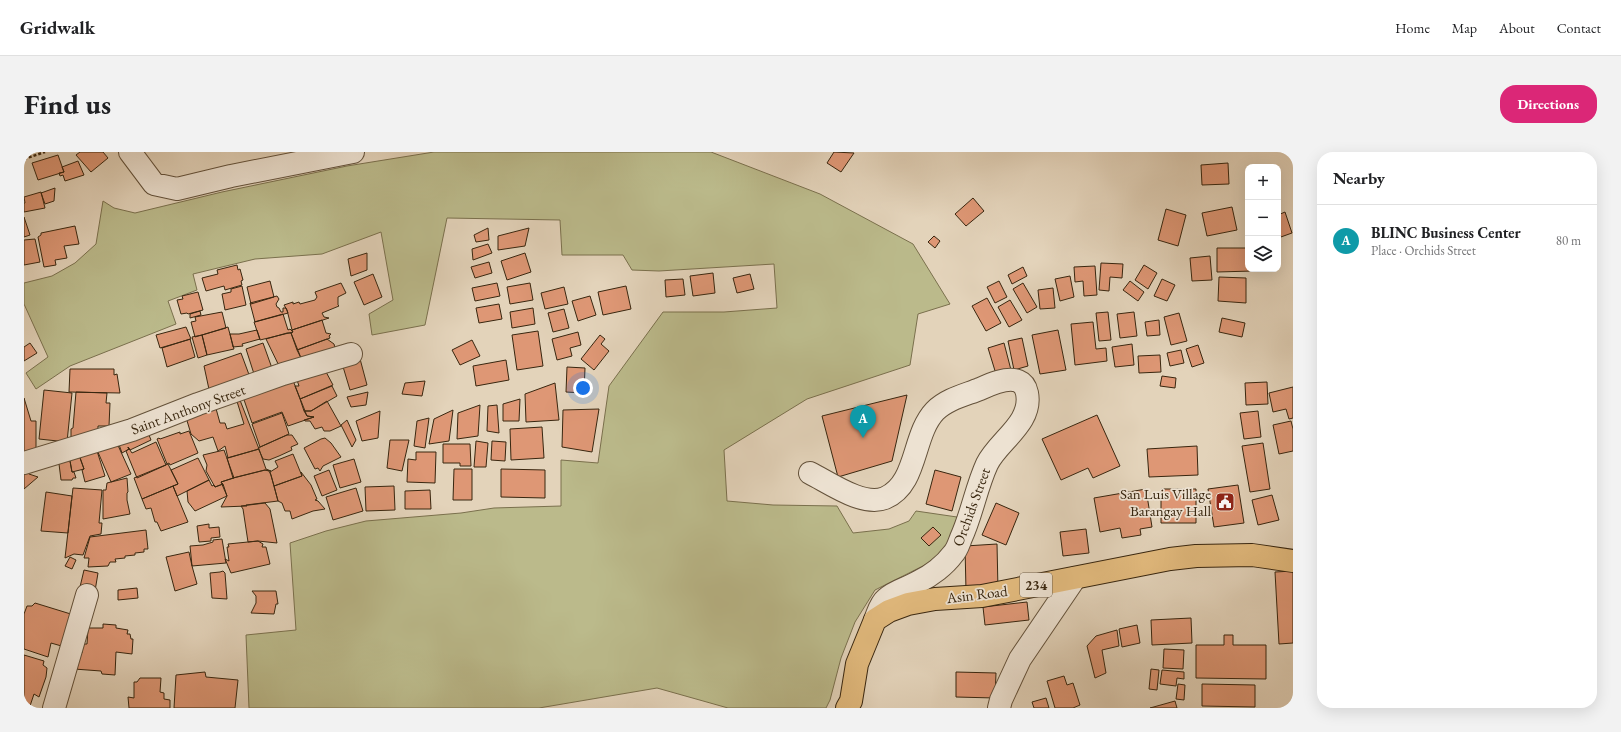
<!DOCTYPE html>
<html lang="en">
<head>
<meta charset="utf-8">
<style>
  body { margin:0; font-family:"EB Garamond",serif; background:#f2f2f2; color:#202124 }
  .controls { position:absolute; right:12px; top:12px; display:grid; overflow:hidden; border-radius:8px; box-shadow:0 4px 16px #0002 }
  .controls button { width:36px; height:36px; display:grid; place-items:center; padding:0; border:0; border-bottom:1px solid #e0e0e0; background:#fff; color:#202124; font:20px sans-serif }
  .you { position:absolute; left:559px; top:236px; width:14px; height:14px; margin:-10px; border:3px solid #fff; border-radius:50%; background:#1a73e8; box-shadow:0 0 0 6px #1a73e833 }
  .badge { display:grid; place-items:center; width:26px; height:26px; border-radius:50%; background:#db2777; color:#fff; font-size:13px; font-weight:700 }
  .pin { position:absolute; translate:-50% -33px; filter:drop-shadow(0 1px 2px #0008) }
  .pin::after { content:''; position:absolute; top:21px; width:14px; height:12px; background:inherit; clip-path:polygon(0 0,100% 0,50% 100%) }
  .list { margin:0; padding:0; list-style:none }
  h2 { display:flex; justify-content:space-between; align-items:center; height:52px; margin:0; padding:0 16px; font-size:17px }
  h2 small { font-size:13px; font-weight:400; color:#757577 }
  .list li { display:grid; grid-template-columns:26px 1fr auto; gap:12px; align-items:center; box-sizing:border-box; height:72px; padding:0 16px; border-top:1px solid #e0e0e0 }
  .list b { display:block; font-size:15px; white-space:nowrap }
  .list p { margin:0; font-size:13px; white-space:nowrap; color:#757577 }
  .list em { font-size:13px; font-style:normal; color:#757577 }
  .icon { flex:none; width:22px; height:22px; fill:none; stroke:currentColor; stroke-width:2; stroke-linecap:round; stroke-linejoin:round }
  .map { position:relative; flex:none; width:1269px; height:556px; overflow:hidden; border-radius:16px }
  header { display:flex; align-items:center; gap:24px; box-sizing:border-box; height:56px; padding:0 20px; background:#fff; border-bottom:1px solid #e0e0e0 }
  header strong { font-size:19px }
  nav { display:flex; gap:22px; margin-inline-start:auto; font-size:14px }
  .intro { display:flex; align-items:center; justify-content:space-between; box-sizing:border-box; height:96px; padding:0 24px }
  h1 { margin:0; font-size:28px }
  .button { padding:10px 18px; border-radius:16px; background:#db2777; color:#fff; font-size:14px; font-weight:700 }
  main { display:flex; gap:24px; padding:0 24px }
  aside { flex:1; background:#fff; border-radius:16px; box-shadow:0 4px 16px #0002 }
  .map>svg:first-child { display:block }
  .green { fill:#bbba8b; stroke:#7a704d }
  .building { fill:#de9775; stroke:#38260f }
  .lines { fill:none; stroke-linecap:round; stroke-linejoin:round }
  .minor-casing { stroke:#63513a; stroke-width:24 }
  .primary-casing { stroke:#38260f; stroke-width:24 }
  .path { stroke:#38260f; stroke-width:2.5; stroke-dasharray:3 2; stroke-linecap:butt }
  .minor { stroke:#ede2d2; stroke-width:22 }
  .primary { stroke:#e2ba7d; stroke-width:22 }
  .labels { text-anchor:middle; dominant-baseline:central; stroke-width:3.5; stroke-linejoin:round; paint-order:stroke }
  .shield { fill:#ede2d2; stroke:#6e5e4a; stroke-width:1 }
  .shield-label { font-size:14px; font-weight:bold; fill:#38260f }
  .street-label { font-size:15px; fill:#38260f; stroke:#ede2d2 }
  .poi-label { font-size:15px; fill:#38260f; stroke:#ede2d2; text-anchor:end }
</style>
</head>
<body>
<header>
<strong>Gridwalk</strong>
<nav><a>Home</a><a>Map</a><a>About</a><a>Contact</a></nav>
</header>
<div class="intro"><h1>Find us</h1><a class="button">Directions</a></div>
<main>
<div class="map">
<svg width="1269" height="556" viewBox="0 0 1269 556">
  <rect width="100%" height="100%" fill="#e3d3ba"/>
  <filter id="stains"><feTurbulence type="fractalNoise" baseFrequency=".005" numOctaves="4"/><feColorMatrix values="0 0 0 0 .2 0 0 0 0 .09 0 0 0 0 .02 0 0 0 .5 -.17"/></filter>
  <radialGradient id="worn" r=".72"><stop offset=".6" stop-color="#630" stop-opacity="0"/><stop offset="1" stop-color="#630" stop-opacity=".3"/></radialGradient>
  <path class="green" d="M410 0H687L796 42 889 92 926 152 894 162 886 213 783 247 700 298 703 349 749 353 813 354 829 381 865 377 885 369 892 359 933 365 929 388 911 408 851 438 831 470 817 506 806 548 802 556H704L633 536 515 556H225L222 483 272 478 266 391 302 379 342 369 437 361 470 356 537 354V308L574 311 585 234 639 160H700L753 156 750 112 635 119 608 118 599 103H538L536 68 423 66 401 173 348 183 345 162 369 148 357 80 298 102 231 107 169 122 173 138 144 149 152 172 46 214 12 237 2 221 24 205 0 152V131L28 124 51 111 72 92 79 49 90 56 111 61 198 40 323 14Z"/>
  <path class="building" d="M56 0H79L84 6 67 20 52 3Z
    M810 0 830 1 817 20 803 11Z
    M34 3 40 20 14 28 8 11Z
    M54 9 60 23 41 29 39 23 36 24 35 21 40 20 38 15Z
    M1204 11 1205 32 1178 33 1177 13Z
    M31 36 30 49 21 52 17 41Z
    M17 40 21 56 0 60V51H1L0 45Z
    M949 46 960 59 942 74 931 62Z
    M1208 55 1213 78 1183 84 1178 61Z
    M1142 57 1162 63 1154 94 1134 88Z
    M1261 60 1268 81 1254 86V63Z
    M0 65 6 83 0 85Z
    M51 74 55 92 40 94 43 106 31 108 32 113 20 115 14 85 17 83V81Z
    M464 76 465 88 452 90 450 83Z
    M505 76 501 94 474 98V84Z
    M910 84 916 89 911 96 904 90Z
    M11 87 16 110 0 113V88Z
    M464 92 468 101 449 108 448 97Z
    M1193 96H1224V117H1229V119L1193 120Z
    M343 101V118L327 124 324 107Z
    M501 101 507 120 483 128 477 109Z
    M1186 104 1188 128 1168 129 1166 106Z
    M465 110 468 121 451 126 447 115Z
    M1077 111 1099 112 1098 126 1086 125 1085 139 1075 138Z
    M213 113 214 118 216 117 219 128 217 129 218 133 201 138 200 134 182 139 178 126 194 122 193 118Z
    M1120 113 1133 121 1124 137 1111 128Z
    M1071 114 1073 143 1060 144 1059 129 1051 130 1050 115Z
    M999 115 1003 124 988 132 984 123Z
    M689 121 691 141 669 144 666 124Z
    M349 122 358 145 340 153 330 130Z
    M726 122 730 137 713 141 709 126Z
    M1046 124 1050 145 1036 149 1031 127Z
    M1195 125 1222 126V151L1194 149Z
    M659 127 661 143 642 145 641 128Z
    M1138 127 1151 133 1143 149 1130 144Z
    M246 129 250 145 227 152 223 135Z
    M975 129 983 145 971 151 963 135Z
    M1106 129 1120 140 1114 149 1099 138Z
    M317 131 322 141 314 145V153L315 154 298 161 300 165 305 166 268 178 263 158 260 153 269 150V152L275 150 276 152 291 148 293 145 291 140Z
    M473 131 476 144 451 149 448 136Z
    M506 131 509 148 486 152 483 135Z
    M999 131 1013 155 1003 161 989 137Z
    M218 134 222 153 201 158 198 142 207 140V137Z
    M602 134 607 157 579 163 574 140Z
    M540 135 544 152 521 157 517 141Z
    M1029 136 1031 156 1016 157 1014 138Z
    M174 140 179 158 164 162 163 161 157 162 153 148 159 147 158 144Z
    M253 144 255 147 252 152 253 155 255 156 257 160H259V156H262L264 161 231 170 226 151Z
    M566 144 572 163 554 169 548 149Z
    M963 146 977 171 962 179 948 154Z
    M986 148 998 168 985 175 974 155Z
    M475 152 478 167 455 171 452 156Z
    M509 156 511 172 488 176 486 160Z
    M540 157 545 176 529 180 524 161Z
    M176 159 177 163 166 166V162Z
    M198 160 202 176 171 185 167 170 172 169 171 165Z
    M1084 160 1087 188 1075 189 1072 161Z
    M1110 160 1113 184 1096 186 1093 162Z
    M1155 161 1163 189 1147 193 1140 165Z
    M259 162 264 178 266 177 269 180 236 188 230 170Z
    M1198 166 1221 171 1218 185 1195 180Z
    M298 168 302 181 307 182 305 184 306 186 273 198 267 181 269 180 268 178Z
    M1135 168 1136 183 1123 184 1121 170Z
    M1069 170 1072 197 1082 196 1083 209 1051 213 1047 172Z
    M162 175 167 187 136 196 132 183Z
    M204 175 210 197 183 203 178 183Z
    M233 178 236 187 218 192 219 194 209 195 206 182H215Z
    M1034 178 1042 218 1016 222 1008 183Z
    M514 179 519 214 493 218 488 183Z
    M554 180 557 193 546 196 548 204 533 208 528 187Z
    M263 181H267L277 206 258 220 242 187Z
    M178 183 183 203 174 206 168 185Z
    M576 183 581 187 577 192 585 199 570 218 557 207Z
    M998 186 1004 214 990 218 984 189Z
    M166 187 171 205 143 215 138 196Z
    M303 187 310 192 311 196 277 206 273 198Z
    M448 188 456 204 436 213 428 198Z
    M6 191 13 201 0 209V195Z
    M239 191 249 219 231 225 222 197Z
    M980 191 987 218 972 222 964 196Z
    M1108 192 1110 213 1091 215 1088 195Z
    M1174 193 1180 211 1168 215 1162 197Z
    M1157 198 1160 211 1146 214 1143 201Z
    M217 201 227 228 186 242 180 214Z
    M335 203 343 233 326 238 317 208Z
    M1136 203 1137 220 1115 221 1114 204Z
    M482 208 485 228 452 234 449 214Z
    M543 215 561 216 560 241 542 240Z
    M46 217H90V223L93 222 96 241 45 240Z
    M301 218 309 233 276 247 271 234H275L273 228Z
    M1138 224 1152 226 1151 236 1136 234Z
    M268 226 283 264 290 265 264 274 258 260 228 271 217 239Z
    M401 229 398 244 378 242 381 231Z
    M1243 230 1244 252 1222 253 1221 231Z
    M531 231 535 268 502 270 501 242Z
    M308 234 313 244 287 259H280L276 247Z
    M1269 235V266L1265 267 1262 257 1249 260 1245 241Z
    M20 238 48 241 43 290 15 287Z
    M52 240 83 241 82 251H86L85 274H74V285L47 288V277L49 276Z
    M344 240 342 253 327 255 323 245Z
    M211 243H214L235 297 204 306 201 294 194 299 189 285 175 289 167 282 161 262 191 253 196 271H201L203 277 220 272Z
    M883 243 868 309 814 325 798 264Z
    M0 246 7 269H12V297L0 303Z
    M496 247 495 269H479V252Z
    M303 249 317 274 306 279H300L298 275 291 277 286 269H281L280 268 290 265 283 264 280 259H287Z
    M456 253 454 284 433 287 434 261Z
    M473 253 475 281 463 279 464 254Z
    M575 257 568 300 538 295 539 258Z
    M429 258 425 289 405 292 410 267Z
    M356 259 354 286 338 289 332 269Z
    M1234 259 1237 285 1220 287 1216 261Z
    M258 261 265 282 236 295 228 272Z
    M1073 263 1096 314 1069 326 1064 316 1037 328 1018 287Z
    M405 266 401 296 390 294 393 269Z
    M323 268 332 288 328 295 317 273Z
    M1267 269 1269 277V299L1255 302 1249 273Z
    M518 275 520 306 487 308 486 277Z
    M123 278 127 288 106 298 104 295 105 297 98 301 93 287Z
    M165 279 174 301 146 313 145 311 143 312 133 287 135 286 136 287 156 280V282Z
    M263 283H268L274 292 267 295 268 298 255 304 245 308 239 307 234 296Z
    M301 286 307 291 317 305 299 314 296 319 294 316 291 317 280 296 297 287Z
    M366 288H385L378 319 363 316Z
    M92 289 107 322 87 330 73 298Z
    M452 289 464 291 462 315H450Z
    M468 289 482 290 481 309 467 308Z
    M132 290 142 313 113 326 102 299 105 297 104 295 108 301Z
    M1239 291 1246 337 1226 340 1218 294Z
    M419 292H446L447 314H436V311H419Z
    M1173 294 1174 323 1125 325 1123 297Z
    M235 297 242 317 247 319 241 318 209 326 203 306Z
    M200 298 210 326 197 330 199 332 191 335 182 319 183 313 179 303Z
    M73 299 81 324 61 330 58 318 60 317 55 303Z
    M392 300H412L411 331 383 330 384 307 392 308Z
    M269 302 278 324 250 334 246 320 254 315 251 309Z
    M45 303 48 320H50L52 326H49L48 328H37L35 312Z
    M55 303 60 317 48 320 45 304Z
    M174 306 185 328 153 344 149 334 154 332 147 318Z
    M330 307 337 330 316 336 309 313Z
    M144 312 154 332 118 347 110 326Z
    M2 316 5 322 14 325 0 337V317Z
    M430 317H448V348H429Z
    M477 317 521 318V346L477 345Z
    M241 318 245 319 247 323 254 349 222 353 223 354 197 355 203 344 197 330 209 326Z
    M305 318 313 338 298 344 290 324Z
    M911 318 937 325 928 359 902 352Z
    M277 320 287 333 293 347 291 348 294 349 301 357 289 359 268 367 266 359H261L258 351 254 349 250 334 278 324Z
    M103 326 104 340 103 341V348L106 362 79 367V338H82L83 331Z
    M185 328 188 334 190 333 191 335 199 332 203 344 171 359 164 350 163 339Z
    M1214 333 1220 371 1190 375 1184 337Z
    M149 334 164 370 137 379 133 370H131L127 356 122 357 118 347Z
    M370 334 371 358 342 359 341 335Z
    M49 336 78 338 75 371H78L77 382 66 384 59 403 50 402 41 406Z
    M332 336 339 359 309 368 302 345Z
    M1122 337 1128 375 1116 377 1117 383 1098 386 1096 376 1076 380 1070 346Z
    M1137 337H1172V371H1137Z
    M406 338 407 357H381V339Z
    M22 340 48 344 44 381 17 379Z
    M1248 343 1255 368 1234 373 1228 348Z
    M241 351 246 357 253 391 234 389 224 390 219 357 217 354Z
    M972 351 995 361 982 393 958 383Z
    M185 372V376L195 375 196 385 187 386V389L175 390 173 374Z
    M909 375 917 383 905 394 897 386Z
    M1062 377 1065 401 1039 404 1036 380Z
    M122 378 124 397H120V400L111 401V403L101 404V406L91 407 92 410H86L84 414 64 415 65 406H60L66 385Z
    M198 387 202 411 168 414 166 394 179 393 189 390V388Z
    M234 389 239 392 238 395H242L246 412 207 421 201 407 205 409 203 395H205L204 392Z
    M973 392 974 438 942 439 941 394Z
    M165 400 168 414 173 432 151 439 142 405Z
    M46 405 52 408 48 417 41 414Z
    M60 418 74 421 71 439 56 435Z
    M199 419 201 421 203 447 188 446 186 421 196 420Z
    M1269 419V491L1255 492 1251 420Z
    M113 436 114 446 94 448V438Z
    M228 439H252L254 452H252L250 462 227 461 232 451V444Z
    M1003 450 1005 468 961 473 959 455Z
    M11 451 50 463 41 495 27 491 24 505 0 497V462L3 454H8Z
    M1167 466 1168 491 1128 493 1127 468Z
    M79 472 92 473V476L104 478 103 482H106L107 487H109L108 502 92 500 91 523 78 522 77 519 50 517 51 502 58 501V492H63L64 476H79Z
    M1113 473 1116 491 1098 495 1095 477Z
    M1093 478 1095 494 1078 498 1082 521 1071 526 1063 494 1072 484Z
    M1200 483H1209V493H1242V527L1172 526V493H1200Z
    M1140 497 1160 498 1159 517 1139 516Z
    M0 503 20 509 19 513 23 516 22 525 15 545 10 542 6 554 0 552Z
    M1127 517 1135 518 1133 538 1125 537Z
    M1138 518 1160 520V527L1153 526 1152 534 1136 532Z
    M181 520 182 525 214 528 211 556H150L152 523Z
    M932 520 972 521 971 546 932 545Z
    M1040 524 1043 533 1049 531 1056 553 1049 556H1031L1023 529Z
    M116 526H137L136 540 140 541V547L146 548V556H105L104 545 110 546V530H113Z
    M1154 532 1161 533 1160 548 1152 547Z
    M1178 532 1231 533V555L1178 554Z
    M1022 546 1025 556H1010L1008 550Z
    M1151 549 1153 556H1126Z"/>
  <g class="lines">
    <defs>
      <path id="minor" d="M106 0 130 32 153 37 207 24 329 0
        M0 311 108 278 174 252 259 222 327 202
        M786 321C806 331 839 355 861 346 894 332 888 283 911 259 923 247 941 243 956 237 967 232 983 225 994 229 999 231 1002 236 1003 241 1009 271 974 289 963 312 952 336 948 362 937 386 935 391 933 398 929 402 921 413 907 424 894 430 884 436 870 439 862 447 856 452 854 461 851 468
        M30 556 63 443
        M975 556 977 548 996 507 1051 426"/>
      <path id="primary" d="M823 556 827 549 833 512 851 468 865 459 884 452 911 447 958 444 1146 407 1172 404 1228 403 1269 409"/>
    </defs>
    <use href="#minor" class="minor-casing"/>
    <use href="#primary" class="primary-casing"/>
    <path class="path" d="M0 7 21 0"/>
    <use href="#minor" class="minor"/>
    <use href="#primary" class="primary"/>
  </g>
  <defs>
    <symbol id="civic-square" viewBox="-11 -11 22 22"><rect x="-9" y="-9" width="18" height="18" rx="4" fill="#8f2418" stroke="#ede2d2"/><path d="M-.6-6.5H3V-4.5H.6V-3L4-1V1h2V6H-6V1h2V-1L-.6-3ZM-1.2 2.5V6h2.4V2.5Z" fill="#fff"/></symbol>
  </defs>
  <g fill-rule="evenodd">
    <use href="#civic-square" x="1190" y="339" width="22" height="22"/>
  </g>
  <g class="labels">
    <rect class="shield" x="996" y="421" width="32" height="24" rx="3"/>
    <g class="shield-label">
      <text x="1012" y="433">234</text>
    </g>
    <g class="street-label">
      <text transform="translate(164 257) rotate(-20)">Saint Anthony Street</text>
      <text transform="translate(947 355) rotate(-70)">Orchids Street</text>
      <text transform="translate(953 442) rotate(-7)">Asin Road</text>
    </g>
    <g class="poi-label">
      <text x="1187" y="341">San Luis Village<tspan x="1187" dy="17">Barangay Hall</tspan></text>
    </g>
  </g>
  <rect width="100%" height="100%" filter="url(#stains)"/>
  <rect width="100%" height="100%" fill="url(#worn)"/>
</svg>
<div class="controls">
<button>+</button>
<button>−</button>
<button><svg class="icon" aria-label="layers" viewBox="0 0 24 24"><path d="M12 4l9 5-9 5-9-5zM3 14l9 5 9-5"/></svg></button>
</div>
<div class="you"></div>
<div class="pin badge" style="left:839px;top:286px;background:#0f9aa8">A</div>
</div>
<aside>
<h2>Nearby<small></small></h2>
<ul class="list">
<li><span class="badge" style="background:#0f9aa8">A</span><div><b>BLINC Business Center</b><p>Place · Orchids Street</p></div><em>80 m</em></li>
</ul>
</aside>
</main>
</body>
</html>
